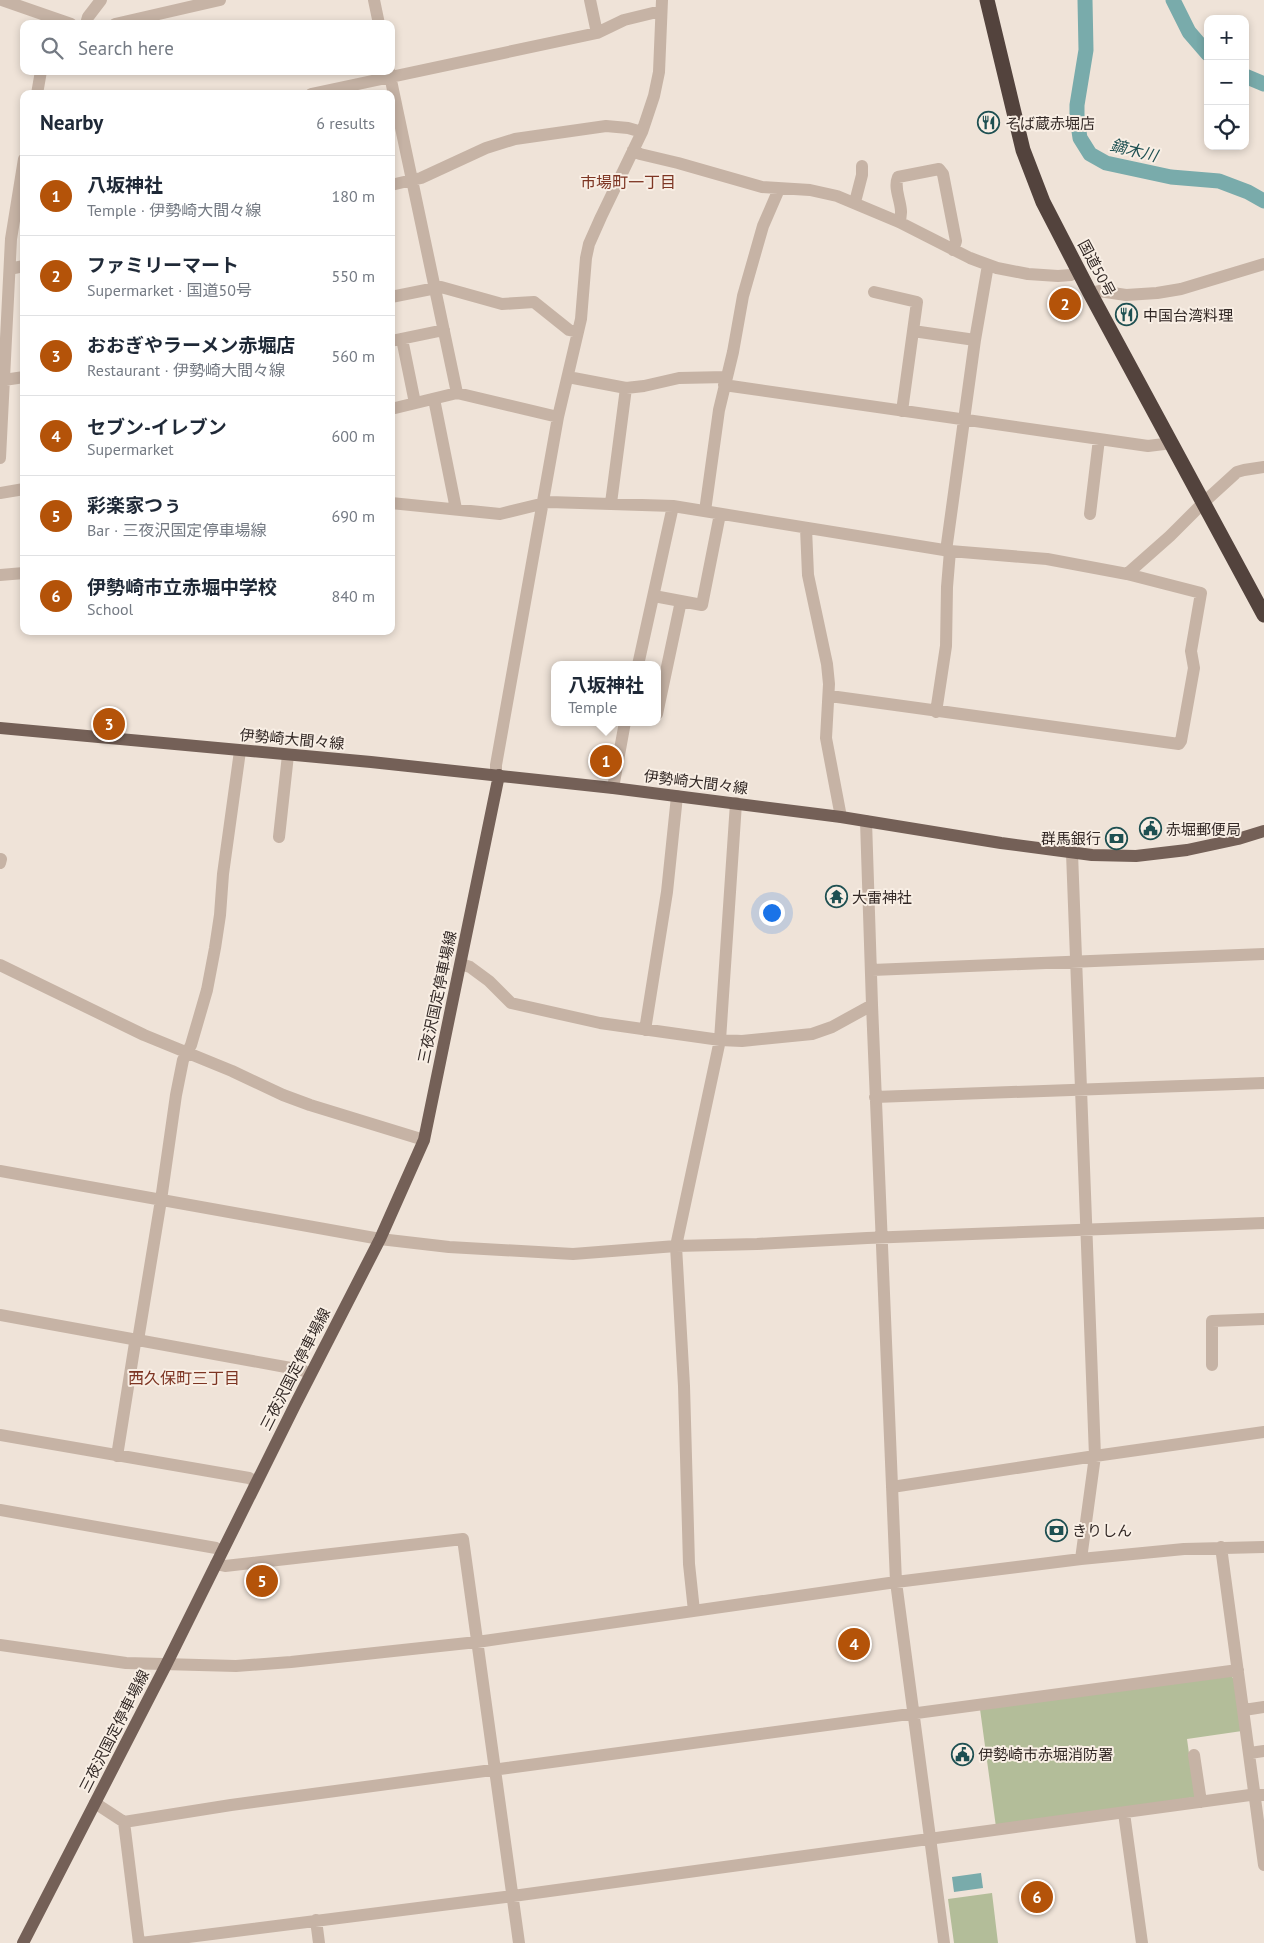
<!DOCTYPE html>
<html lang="en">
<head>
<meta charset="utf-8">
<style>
  body { margin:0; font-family:"PT Sans","Noto Sans JP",sans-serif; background:#f2f2f3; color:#1f2937 }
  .controls { position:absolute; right:15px; top:15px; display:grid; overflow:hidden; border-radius:10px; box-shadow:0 2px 8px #0003 }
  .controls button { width:45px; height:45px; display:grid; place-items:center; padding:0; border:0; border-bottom:1px solid #e0e1e3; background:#fff; color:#1f2937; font:25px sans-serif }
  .you { position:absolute; left:771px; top:912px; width:18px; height:18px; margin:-12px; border:4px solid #fff; border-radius:50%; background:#1a73e8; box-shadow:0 0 0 8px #1a73e833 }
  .badge { display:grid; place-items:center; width:32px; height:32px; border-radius:50%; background:#b45309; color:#fff; font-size:16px; font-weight:700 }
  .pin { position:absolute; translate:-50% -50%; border:2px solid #fff; box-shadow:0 1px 5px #0006 }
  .popup { position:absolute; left:551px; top:661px; width:110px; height:65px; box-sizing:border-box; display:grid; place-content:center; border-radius:10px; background:#fff; filter:drop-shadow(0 1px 4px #0005); font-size:16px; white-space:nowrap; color:#747a83 }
  .popup b { font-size:19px; color:#1f2937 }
  .popup::after { content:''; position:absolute; left:50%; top:100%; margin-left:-10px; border:10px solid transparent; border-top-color:#fff }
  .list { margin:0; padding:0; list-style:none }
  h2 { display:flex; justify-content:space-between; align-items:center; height:65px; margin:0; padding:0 20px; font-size:21px }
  h2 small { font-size:16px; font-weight:400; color:#747a83 }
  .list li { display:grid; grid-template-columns:32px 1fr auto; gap:15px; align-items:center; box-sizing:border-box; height:80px; padding:0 20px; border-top:1px solid #e0e1e3 }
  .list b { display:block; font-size:19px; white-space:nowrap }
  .list p { margin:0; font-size:16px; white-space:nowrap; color:#747a83 }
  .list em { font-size:16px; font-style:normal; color:#747a83 }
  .icon { flex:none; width:28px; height:28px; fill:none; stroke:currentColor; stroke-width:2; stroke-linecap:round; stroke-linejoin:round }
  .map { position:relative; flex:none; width:1264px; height:1943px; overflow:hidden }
  .search { position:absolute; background:#fff; box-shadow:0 2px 8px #0003; left:20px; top:20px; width:375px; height:55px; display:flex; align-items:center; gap:12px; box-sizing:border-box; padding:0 18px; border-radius:10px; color:#747a83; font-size:19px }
  .panel { position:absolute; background:#fff; box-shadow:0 2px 8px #0003; left:20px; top:90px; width:375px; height:545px; border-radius:10px }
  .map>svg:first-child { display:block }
  .green { fill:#b3bd99 }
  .water { fill:#79abab }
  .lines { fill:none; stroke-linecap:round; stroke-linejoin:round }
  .river { stroke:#79abab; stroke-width:15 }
  .minor { stroke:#c6b3a5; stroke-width:12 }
  .major { stroke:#746057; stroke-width:12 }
  .highway { stroke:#53433d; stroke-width:15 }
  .labels { text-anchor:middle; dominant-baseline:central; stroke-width:4; stroke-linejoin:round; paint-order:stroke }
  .poi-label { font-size:15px; fill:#332926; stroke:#f8eee4; text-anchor:start }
  .street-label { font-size:15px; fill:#332926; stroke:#f8eee4 }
  .water-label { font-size:16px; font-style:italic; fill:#1e5052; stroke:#f8eee4 }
  .neighbourhood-label { font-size:16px; fill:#7d3523; stroke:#f8eee4 }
</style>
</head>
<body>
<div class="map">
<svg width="1264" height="1943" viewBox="0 0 1264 1943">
  <rect width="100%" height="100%" fill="#efe3d8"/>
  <path class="green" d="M1230 1675 1236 1681 1242 1731 1187 1739 1195 1797 996 1827 980 1709Z
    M992 1893 998 1943H954L948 1899Z"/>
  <path class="water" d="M981 1873 983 1888 954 1892 952 1877Z"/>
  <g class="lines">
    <path class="river" d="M1085 0 1086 50 1077 105V118L1080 138 1090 154 1106 163 1171 177 1219 181 1248 192 1264 201
      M1173 0 1189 32 1208 54
      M1245 76 1264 84"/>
    <path class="minor" d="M2 0 71 24
      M374 0 379 24
      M590 0 597 33
      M86 24 88 17 101 0
      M115 24 220 0
      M389 71 457 393
      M37 94 41 71
      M311 94 597 33 624 20 661 11
      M633 150 640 154 678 163 762 187 810 190 837 196 899 222 970 258 997 268 1028 274 1058 276 1071 275 1079 271
      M391 185 421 178 486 148 515 139 606 126 628 128 642 132
      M855 202 862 175V166
      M899 222C906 207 892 191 898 177L939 169 943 174 956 241 953 250
      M10 266 14 268 24 266
      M874 292 917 302 913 331
      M1090 293 1099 291 1126 295 1157 293 1181 289 1264 264
      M391 297 441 287 502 304 534 302 569 330 578 332
      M402 339 415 403
      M391 341 444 330
      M568 377 626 388 644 386 679 378 727 377
      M4 380 24 377
      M724 385 1148 446 1172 443
      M434 399 456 509
      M391 409 457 393 558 417
      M902 411 913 331 975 340
      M0 458 11 239 24 159
      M0 493 24 489
      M391 503 500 514 549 502 673 506 950 551 1047 559 1127 574 1201 593 1191 651 1194 668 1181 741 1179 744 830 696
      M611 503 626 388
      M705 511 719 410 733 352 743 296 763 226 779 189
      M1090 514 1099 439
      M806 528 808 575 827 664 829 684 826 738 841 817
      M946 551 975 340 988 265
      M1127 574 1170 536 1203 503 1237 472 1244 470 1264 467
      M0 575 24 573
      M654 596 702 605 720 514
      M638 665 673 506
      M936 712 946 646 947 587 950 551
      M657 714 681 601
      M499 775 496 771V765L558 417 581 319 586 258 589 244 601 217 642 132 654 96 659 72 662 0
      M613 788 625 722
      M866 821 872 1005 896 1582 944 1943
      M279 837 288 755
      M1072 853 1095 1456 1081 1559
      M0 863 1 859
      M461 964 470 967 489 981 511 1003 600 1023 720 1040 742 1041 812 1034 832 1027 872 1005
      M0 965 144 1035 232 1071 283 1095 310 1105 424 1140
      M872 970 1264 954
      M645 1030 667 892 677 796
      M875 1097 1264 1083
      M0 1171 380 1239 449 1247 573 1254 676 1246 757 1244 867 1238 1264 1223
      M0 1315 302 1370 310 1374
      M1212 1365V1321L1264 1319
      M0 1435 249 1478 256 1482
      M117 1456 135 1343 139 1334 161 1200 176 1095 183 1060 191 1045 207 990 215 948 220 915 223 874 240 751
      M892 1487 1095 1456 1264 1432
      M0 1510 216 1548 222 1551
      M1221 1547 1264 1865
      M216 1564 225 1566 463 1539 519 1943
      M694 1611 689 1564 684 1386 676 1246 720 1040 736 803
      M0 1645 126 1663 236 1666 291 1662 477 1642 896 1582 1081 1559 1184 1549 1264 1547
      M1244 1710 1264 1707
      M1250 1753 1264 1751
      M1194 1755 1201 1802
      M95 1803 124 1822 231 1805 1238 1670
      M1124 1813 1142 1943
      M124 1822 139 1943
      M316 1920 319 1943
      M141 1943 513 1896 1250 1795H1264"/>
    <path class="major" d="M0 728 371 762 613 788 841 817 1001 843 1092 855 1136 856 1187 850 1238 839 1264 831
      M23 1943 166 1665 295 1405 380 1239 424 1140 499 775"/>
    <path class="highway" d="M987 0 1023 150 1043 202 1090 293 1264 615"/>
  </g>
  <defs>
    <symbol id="restaurant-ring" viewBox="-11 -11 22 22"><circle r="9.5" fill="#f8eee4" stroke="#1e5052" stroke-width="1.5"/><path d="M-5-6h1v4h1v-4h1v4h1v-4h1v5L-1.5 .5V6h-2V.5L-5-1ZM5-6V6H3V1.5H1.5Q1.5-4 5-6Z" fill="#1e5052"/></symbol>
    <symbol id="civic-ring" viewBox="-11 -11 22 22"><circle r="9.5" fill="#f8eee4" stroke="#1e5052" stroke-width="1.5"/><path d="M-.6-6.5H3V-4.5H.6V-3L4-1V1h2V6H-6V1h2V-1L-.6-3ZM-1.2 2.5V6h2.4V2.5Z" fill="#1e5052"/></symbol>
    <symbol id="bank-ring" viewBox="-11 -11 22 22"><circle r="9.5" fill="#f8eee4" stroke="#1e5052" stroke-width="1.5"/><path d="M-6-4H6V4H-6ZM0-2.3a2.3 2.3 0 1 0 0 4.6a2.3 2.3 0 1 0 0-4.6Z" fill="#1e5052"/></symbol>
    <symbol id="temple-ring" viewBox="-11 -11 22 22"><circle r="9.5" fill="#f8eee4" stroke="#1e5052" stroke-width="1.5"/><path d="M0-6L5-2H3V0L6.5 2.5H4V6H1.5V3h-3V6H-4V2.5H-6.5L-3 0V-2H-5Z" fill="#1e5052"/></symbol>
  </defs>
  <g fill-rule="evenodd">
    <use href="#restaurant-ring" x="976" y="110" width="25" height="25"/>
    <use href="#restaurant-ring" x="1114" y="302" width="25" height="25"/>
    <use href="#civic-ring" x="1138" y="816" width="25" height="25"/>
    <use href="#bank-ring" x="1104" y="826" width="25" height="25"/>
    <use href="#temple-ring" x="824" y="884" width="25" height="25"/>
    <use href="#bank-ring" x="1044" y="1518" width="25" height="25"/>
    <use href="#civic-ring" x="950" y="1742" width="25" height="25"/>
  </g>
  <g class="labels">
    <g class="poi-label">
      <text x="1005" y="123">そば蔵赤堀店</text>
      <text x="1143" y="315">中国台湾料理</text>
      <text x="1166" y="829">赤堀郵便局</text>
      <text x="1101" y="838" text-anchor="end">群馬銀行</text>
      <text x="852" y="897">大雷神社</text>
      <text x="1072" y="1530">きりしん</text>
      <text x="978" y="1754">伊勢崎市赤堀消防署</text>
    </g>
    <g class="street-label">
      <text transform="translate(1097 268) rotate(62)">国道50号</text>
      <text transform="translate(292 739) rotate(5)">伊勢崎大間々線</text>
      <text transform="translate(696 782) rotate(7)">伊勢崎大間々線</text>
      <text transform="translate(437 997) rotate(-78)">三夜沢国定停車場線</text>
      <text transform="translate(295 1369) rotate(-63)">三夜沢国定停車場線</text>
      <text transform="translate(114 1731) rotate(-63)">三夜沢国定停車場線</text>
    </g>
    <g class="water-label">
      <text transform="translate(1134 150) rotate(14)">鏑木川</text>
    </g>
    <g class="neighbourhood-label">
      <text x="628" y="182">市場町一丁目</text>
      <text x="184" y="1378">西久保町三丁目</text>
    </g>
  </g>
</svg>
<div class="controls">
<button>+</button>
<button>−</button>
<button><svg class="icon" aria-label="locate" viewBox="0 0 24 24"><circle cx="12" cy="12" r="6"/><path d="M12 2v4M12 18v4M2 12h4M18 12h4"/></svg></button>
</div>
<div class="you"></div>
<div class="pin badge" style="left:606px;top:761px">1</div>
<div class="popup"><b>八坂神社</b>Temple</div>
<div class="pin badge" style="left:1065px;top:304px">2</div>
<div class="pin badge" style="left:109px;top:724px">3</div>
<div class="pin badge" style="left:854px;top:1644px">4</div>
<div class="pin badge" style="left:262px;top:1581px">5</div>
<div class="pin badge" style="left:1037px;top:1897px">6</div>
<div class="search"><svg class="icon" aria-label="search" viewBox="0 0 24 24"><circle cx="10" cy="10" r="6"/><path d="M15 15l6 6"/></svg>Search here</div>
<section class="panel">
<h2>Nearby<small>6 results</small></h2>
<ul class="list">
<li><span class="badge">1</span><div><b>八坂神社</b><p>Temple · 伊勢崎大間々線</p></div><em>180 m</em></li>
<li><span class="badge">2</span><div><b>ファミリーマート</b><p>Supermarket · 国道50号</p></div><em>550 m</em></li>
<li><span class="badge">3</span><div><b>おおぎやラーメン赤堀店</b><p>Restaurant · 伊勢崎大間々線</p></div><em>560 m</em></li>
<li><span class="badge">4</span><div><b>セブン-イレブン</b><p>Supermarket</p></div><em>600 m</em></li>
<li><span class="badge">5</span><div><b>彩楽家つぅ</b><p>Bar · 三夜沢国定停車場線</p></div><em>690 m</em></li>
<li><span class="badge">6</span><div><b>伊勢崎市立赤堀中学校</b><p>School</p></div><em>840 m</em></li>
</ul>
</section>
</div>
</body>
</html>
